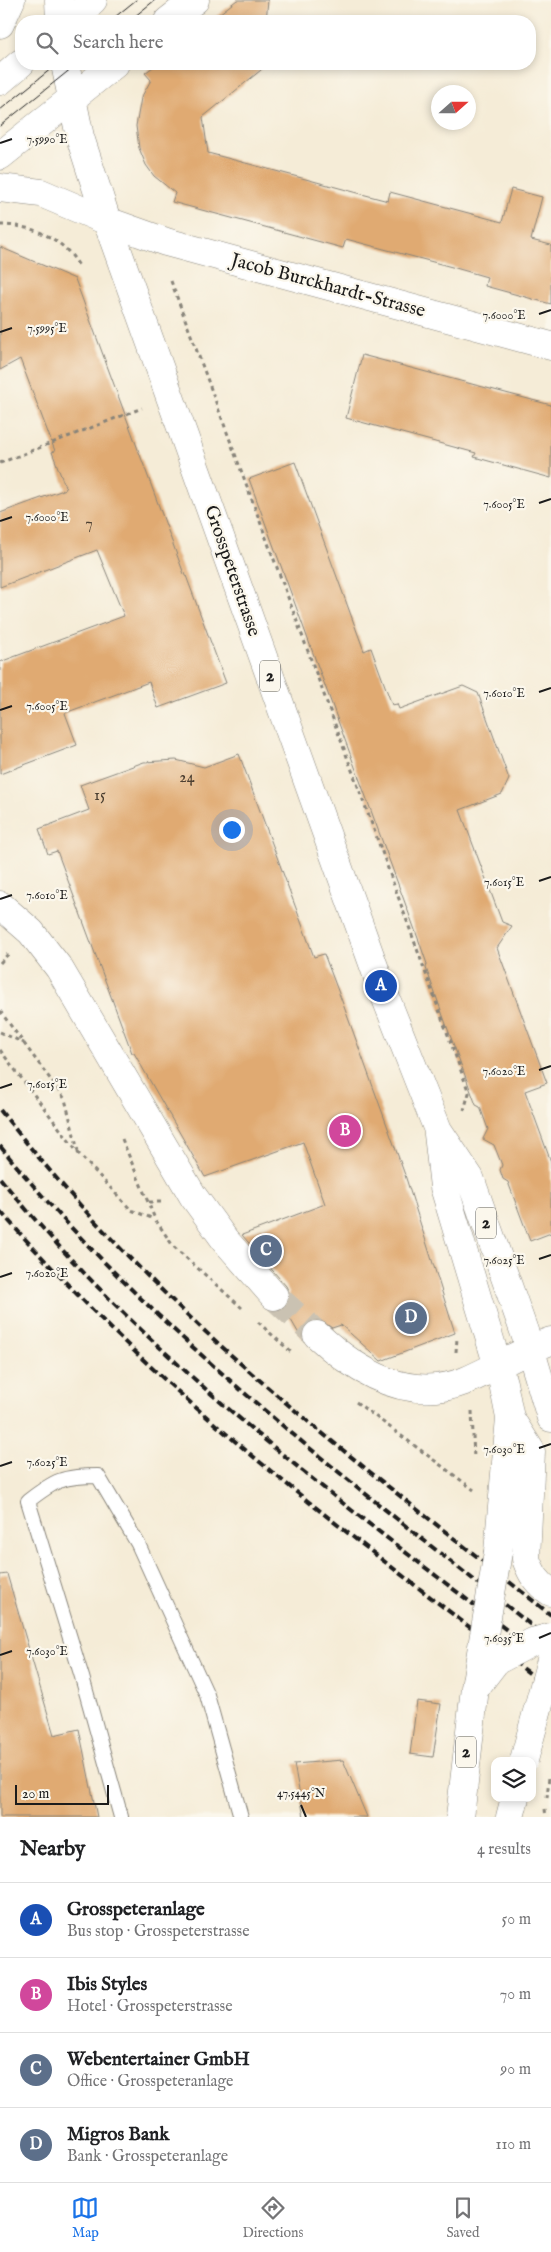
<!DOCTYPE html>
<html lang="en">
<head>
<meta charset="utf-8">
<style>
  body { margin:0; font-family:"IM FELL English",serif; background:#f6f6f6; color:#202124 }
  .controls { position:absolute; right:15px; bottom:15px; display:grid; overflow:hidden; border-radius:10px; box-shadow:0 2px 8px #0003 }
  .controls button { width:45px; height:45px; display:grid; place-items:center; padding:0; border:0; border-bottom:1px solid #e0e0e0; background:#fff; color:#202124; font:25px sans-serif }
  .compass { position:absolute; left:431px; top:85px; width:45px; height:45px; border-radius:50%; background:#fff; box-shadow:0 2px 8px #0003; rotate:69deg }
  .scale { position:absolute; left:15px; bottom:12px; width:94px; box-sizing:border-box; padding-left:5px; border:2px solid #1c1c1c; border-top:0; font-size:14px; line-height:18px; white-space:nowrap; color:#1c1c1c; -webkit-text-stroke:4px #fbf7ec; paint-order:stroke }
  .you { position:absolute; left:231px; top:829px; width:18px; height:18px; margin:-12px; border:4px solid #fff; border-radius:50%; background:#1a73e8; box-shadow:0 0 0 8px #1a73e833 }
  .badge { display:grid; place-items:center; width:32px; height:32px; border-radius:50%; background:#1a73e8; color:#fff; font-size:16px; font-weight:700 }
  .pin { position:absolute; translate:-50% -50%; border:2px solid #fff; box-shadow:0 1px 5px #0006 }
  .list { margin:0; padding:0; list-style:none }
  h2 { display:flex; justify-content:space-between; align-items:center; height:65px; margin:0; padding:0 20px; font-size:21px }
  h2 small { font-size:16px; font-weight:400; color:#757577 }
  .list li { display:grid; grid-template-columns:32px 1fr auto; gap:15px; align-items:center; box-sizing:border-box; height:75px; padding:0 20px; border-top:1px solid #e0e0e0 }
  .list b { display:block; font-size:19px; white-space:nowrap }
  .list p { margin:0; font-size:16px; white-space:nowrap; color:#757577 }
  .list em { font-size:16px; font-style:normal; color:#757577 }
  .icon { flex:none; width:28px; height:28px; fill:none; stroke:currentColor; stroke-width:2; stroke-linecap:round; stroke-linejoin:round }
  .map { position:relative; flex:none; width:551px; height:1817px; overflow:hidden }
  .search { position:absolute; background:#fff; box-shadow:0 2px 8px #0003; left:15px; right:15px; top:15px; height:55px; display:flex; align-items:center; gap:12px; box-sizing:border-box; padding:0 18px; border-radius:20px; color:#757577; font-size:19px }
  .sheet { height:365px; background:#fff }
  nav { display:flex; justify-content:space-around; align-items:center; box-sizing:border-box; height:70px; border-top:1px solid #e0e0e0; background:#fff; font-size:14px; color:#757577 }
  nav a { display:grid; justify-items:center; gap:2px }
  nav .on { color:#1a73e8 }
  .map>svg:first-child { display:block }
  .building { fill:#e0aa72 }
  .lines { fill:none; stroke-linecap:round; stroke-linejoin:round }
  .street-tunnel { stroke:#cac2b2; stroke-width:28; stroke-dasharray:28 14; stroke-linecap:butt }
  .lane-casing { stroke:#88847a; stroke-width:16 }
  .street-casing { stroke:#88847a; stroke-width:29 }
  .secondary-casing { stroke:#88847a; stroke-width:29 }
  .primary-casing { stroke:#88847a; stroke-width:29 }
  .path { stroke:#88847a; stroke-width:3; stroke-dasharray:4 4; stroke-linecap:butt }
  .lane { stroke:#fff; stroke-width:14 }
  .street { stroke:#fff; stroke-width:28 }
  .secondary { stroke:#fff; stroke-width:28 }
  .primary { stroke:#fff; stroke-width:28 }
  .tram { stroke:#1c1c1c; stroke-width:1 }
  .rail { stroke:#1c1c1c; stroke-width:4; stroke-dasharray:8 4; stroke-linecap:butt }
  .primary-bridge-casing { stroke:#88847a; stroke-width:29; stroke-linecap:butt }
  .primary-bridge { stroke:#fff; stroke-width:28 }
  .ticks { fill:none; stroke:#1c1c1c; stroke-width:2 }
  .labels { text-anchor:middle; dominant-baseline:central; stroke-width:4.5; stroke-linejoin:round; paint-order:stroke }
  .number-label { font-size:16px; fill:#4d4032 }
  .shield { fill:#fbf7ec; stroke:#5f5e5a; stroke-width:1 }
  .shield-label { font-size:18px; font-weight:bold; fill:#1c1c1c }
  .street-label { font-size:19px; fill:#1c1c1c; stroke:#fbf7ec }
  .ticks-label { font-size:12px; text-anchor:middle; fill:#1c1c1c; stroke:#fbf7ec; stroke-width:4.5; stroke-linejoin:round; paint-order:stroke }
</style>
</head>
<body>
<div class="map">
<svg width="551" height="1817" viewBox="0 0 551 1817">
  <rect width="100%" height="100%" fill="#fbf7ec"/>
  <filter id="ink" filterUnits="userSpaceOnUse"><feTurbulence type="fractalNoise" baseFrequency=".02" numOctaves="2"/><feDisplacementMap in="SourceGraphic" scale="10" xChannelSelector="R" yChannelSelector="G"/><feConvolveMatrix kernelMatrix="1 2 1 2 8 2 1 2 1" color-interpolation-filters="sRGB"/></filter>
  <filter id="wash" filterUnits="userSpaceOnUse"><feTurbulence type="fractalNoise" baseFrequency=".0096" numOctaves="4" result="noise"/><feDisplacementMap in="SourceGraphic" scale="20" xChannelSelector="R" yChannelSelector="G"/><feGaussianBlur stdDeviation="1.12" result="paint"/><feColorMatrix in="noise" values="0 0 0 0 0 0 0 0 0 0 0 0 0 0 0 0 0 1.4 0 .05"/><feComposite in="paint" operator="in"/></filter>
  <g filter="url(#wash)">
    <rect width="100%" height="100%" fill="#f5ecd7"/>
    <g id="blocks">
      <path class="building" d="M237 0H268L266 21H210Z
        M157 64H262L261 70 203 117 208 153 388 201 390 192 502 222 511 189 542 197 531 240 551 245V304L485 286 487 277 452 267 346 239 343 248 172 202 175 193 154 176 146 165 139 148 136 126 141 98 151 80 145 73Z
        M0 247 75 279 184 574 185 573 226 683 158 708 149 682 65 713 77 745 0 774V662L124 616 97 550 0 587V513L66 489 52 452 55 451 20 359 0 370Z
        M362 355 551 405V478L474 457 476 453 346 418Z
        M295 462 364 651 371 648 392 705 397 704 399 709 463 686 478 693 509 779 502 794 460 810 502 922 512 926 497 948 547 1083 525 1091 551 1162V1233L530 1241 508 1182 503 1179 500 1170 502 1165 494 1145 483 1139 488 1129 480 1107 476 1105 447 1027 426 968 427 964 419 941 249 479Z
        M239 754 314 957 324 954 343 1004 405 1175 455 1333 381 1361 341 1325 332 1328 320 1320H311L305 1325 302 1339 284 1308 289 1301V1292L286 1286 242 1235 325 1204 303 1142 205 1177 134 1053H132L57 851 48 854 39 829 89 810 80 785 144 762 176 760 204 767Z
        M7 1574 54 1735 79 1729 97 1817H0V1575Z
        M417 1701 441 1704 433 1757 410 1754Z
        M343 1760 367 1817H304L294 1764Z"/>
    </g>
  </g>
  <g filter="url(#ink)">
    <use href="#blocks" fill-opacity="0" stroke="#88847a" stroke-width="1"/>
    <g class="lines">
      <path class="street-tunnel" d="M274 1296 317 1335"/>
      <defs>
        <path id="lane" d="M121 1817 82 1677 28 1501C55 1480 63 1476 98 1476L138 1544 207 1695 241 1817"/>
        <path id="street" d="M0 905 31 932 59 968 193 1196 225 1240 274 1296
          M317 1335C358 1373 409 1403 465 1381 494 1369 521 1351 551 1341"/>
        <path id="secondary" d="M71 21 93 0
          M107 221 166 242 551 346"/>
        <path id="primary" d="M59 0 60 21
          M168 21 195 0
          M0 24 11 0
          M65 64 80 137 107 221 381 986 438 1130 470 1178 530 1348 551 1418
          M0 81 21 63
          M0 156 115 64
          M0 188 41 193 107 221
          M438 1134 444 1187 503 1383 510 1418 498 1552
          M510 1418 531 1451 526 1559C531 1573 537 1584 551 1592
          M460 1817 475 1688
          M510 1817 515 1798"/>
      </defs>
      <use href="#lane" class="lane-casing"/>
      <use href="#street" class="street-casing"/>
      <use href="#secondary" class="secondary-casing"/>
      <use href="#primary" class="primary-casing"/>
      <path class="path" d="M0 225C32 225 62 237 79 266
        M171 281 373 827 469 1093 464 1110
        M0 463 142 408
        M0 963 10 952
        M0 1011 65 1099 78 1151
        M0 1032 24 1043
        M0 1050 79 1154 131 1210 154 1219
        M122 1139 155 1219 173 1246 242 1308
        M149 1202H161
        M258 1322 292 1353
        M456 1352 457 1338
        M356 1402 474 1490
        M472 1411 474 1459
        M547 1798 549 1777
        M545 1809 546 1817"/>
      <use href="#lane" class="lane"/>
      <use href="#street" class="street"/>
      <use href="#secondary" class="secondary"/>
      <use href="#primary" class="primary"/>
      <path class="tram" d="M110 21 136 0
        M129 21 155 0
        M0 110 57 64
        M0 126 77 64"/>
      <path class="rail" d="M0 1110C52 1176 109 1239 170 1298 288 1413 422 1512 551 1615
        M0 1146C157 1339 358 1487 551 1641
        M0 1178C155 1369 358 1515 551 1664
        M0 1211C55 1273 113 1333 174 1388 294 1496 424 1591 551 1690"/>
      <defs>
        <path id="primary-bridge" d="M476 1687 496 1661 532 1642 551 1637
          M475 1688 498 1552
          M524 1760 551 1660"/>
      </defs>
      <use href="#primary-bridge" class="primary-bridge-casing"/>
      <use href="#primary-bridge" class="primary-bridge"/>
    </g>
  </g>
  <path class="ticks" d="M0 143 12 139M539 314 551 310M0 332 12 328M539 503 551 499M0 521 12 517M539 692 551 688M0 710 12 706M539 881 551 877M0 899 12 895M539 1070 551 1066M0 1088 12 1084M539 1259 551 1255M0 1277 12 1273M539 1448 551 1444M0 1466 12 1462M539 1638 551 1633M0 1655 12 1651M301 1805 306 1817"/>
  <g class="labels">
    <g class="number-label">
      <text x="89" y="524">7</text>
      <text x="187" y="778">24</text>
      <text x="100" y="796">15</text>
    </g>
    <g class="shield">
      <rect x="260" y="660.5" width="20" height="31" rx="4"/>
      <rect x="476" y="1207.5" width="20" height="31" rx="4"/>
      <rect x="456" y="1736.5" width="20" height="31" rx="4"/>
    </g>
    <g class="shield-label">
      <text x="270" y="676">2</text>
      <text x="486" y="1223">2</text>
      <text x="466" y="1752">2</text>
    </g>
    <g class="street-label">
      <text transform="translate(328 286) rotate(15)">Jacob Burckhardt-Strasse</text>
      <text transform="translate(232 571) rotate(71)">Grosspeterstrasse</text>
    </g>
  </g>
  <g class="ticks-label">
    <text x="47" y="143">7.5990°E</text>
    <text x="504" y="319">7.6000°E</text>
    <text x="47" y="332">7.5995°E</text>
    <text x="504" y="508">7.6005°E</text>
    <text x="47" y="521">7.6000°E</text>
    <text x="504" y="697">7.6010°E</text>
    <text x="47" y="710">7.6005°E</text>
    <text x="504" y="886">7.6015°E</text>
    <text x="47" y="899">7.6010°E</text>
    <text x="504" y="1075">7.6020°E</text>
    <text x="47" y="1088">7.6015°E</text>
    <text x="504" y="1264">7.6025°E</text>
    <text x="47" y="1277">7.6020°E</text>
    <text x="504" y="1453">7.6030°E</text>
    <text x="47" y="1466">7.6025°E</text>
    <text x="504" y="1642">7.6035°E</text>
    <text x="47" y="1655">7.6030°E</text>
    <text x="301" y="1797">47.5445°N</text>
  </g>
</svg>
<div class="controls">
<button><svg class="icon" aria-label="layers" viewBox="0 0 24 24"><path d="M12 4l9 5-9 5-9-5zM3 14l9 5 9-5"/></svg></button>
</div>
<svg class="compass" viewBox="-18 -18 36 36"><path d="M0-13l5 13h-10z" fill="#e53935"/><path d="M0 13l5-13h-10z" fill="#757577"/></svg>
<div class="scale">20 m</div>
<div class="you"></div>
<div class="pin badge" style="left:381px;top:986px;background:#1a4fb4">A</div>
<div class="pin badge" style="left:345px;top:1131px;background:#d1479c">B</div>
<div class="pin badge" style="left:266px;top:1251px;background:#5c6f8a">C</div>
<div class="pin badge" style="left:411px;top:1318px;background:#5c6f8a">D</div>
<div class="search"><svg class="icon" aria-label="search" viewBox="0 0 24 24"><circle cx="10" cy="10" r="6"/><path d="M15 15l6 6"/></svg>Search here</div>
</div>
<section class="sheet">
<h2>Nearby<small>4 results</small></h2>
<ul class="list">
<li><span class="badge" style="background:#1a4fb4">A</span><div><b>Grosspeteranlage</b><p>Bus stop · Grosspeterstrasse</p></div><em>50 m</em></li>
<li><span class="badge" style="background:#d1479c">B</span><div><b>Ibis Styles</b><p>Hotel · Grosspeterstrasse</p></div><em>70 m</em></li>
<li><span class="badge" style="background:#5c6f8a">C</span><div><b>Webentertainer GmbH</b><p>Office · Grosspeteranlage</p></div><em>90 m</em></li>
<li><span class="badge" style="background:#5c6f8a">D</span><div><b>Migros Bank</b><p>Bank · Grosspeteranlage</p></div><em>110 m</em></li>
</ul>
</section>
<nav>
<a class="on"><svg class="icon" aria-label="map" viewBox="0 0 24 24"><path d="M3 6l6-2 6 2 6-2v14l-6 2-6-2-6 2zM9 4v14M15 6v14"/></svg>Map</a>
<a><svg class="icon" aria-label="directions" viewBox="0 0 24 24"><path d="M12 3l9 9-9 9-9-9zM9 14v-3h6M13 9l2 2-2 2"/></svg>Directions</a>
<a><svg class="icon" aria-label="saved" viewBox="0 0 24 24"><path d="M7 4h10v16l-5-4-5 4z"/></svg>Saved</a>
</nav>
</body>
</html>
